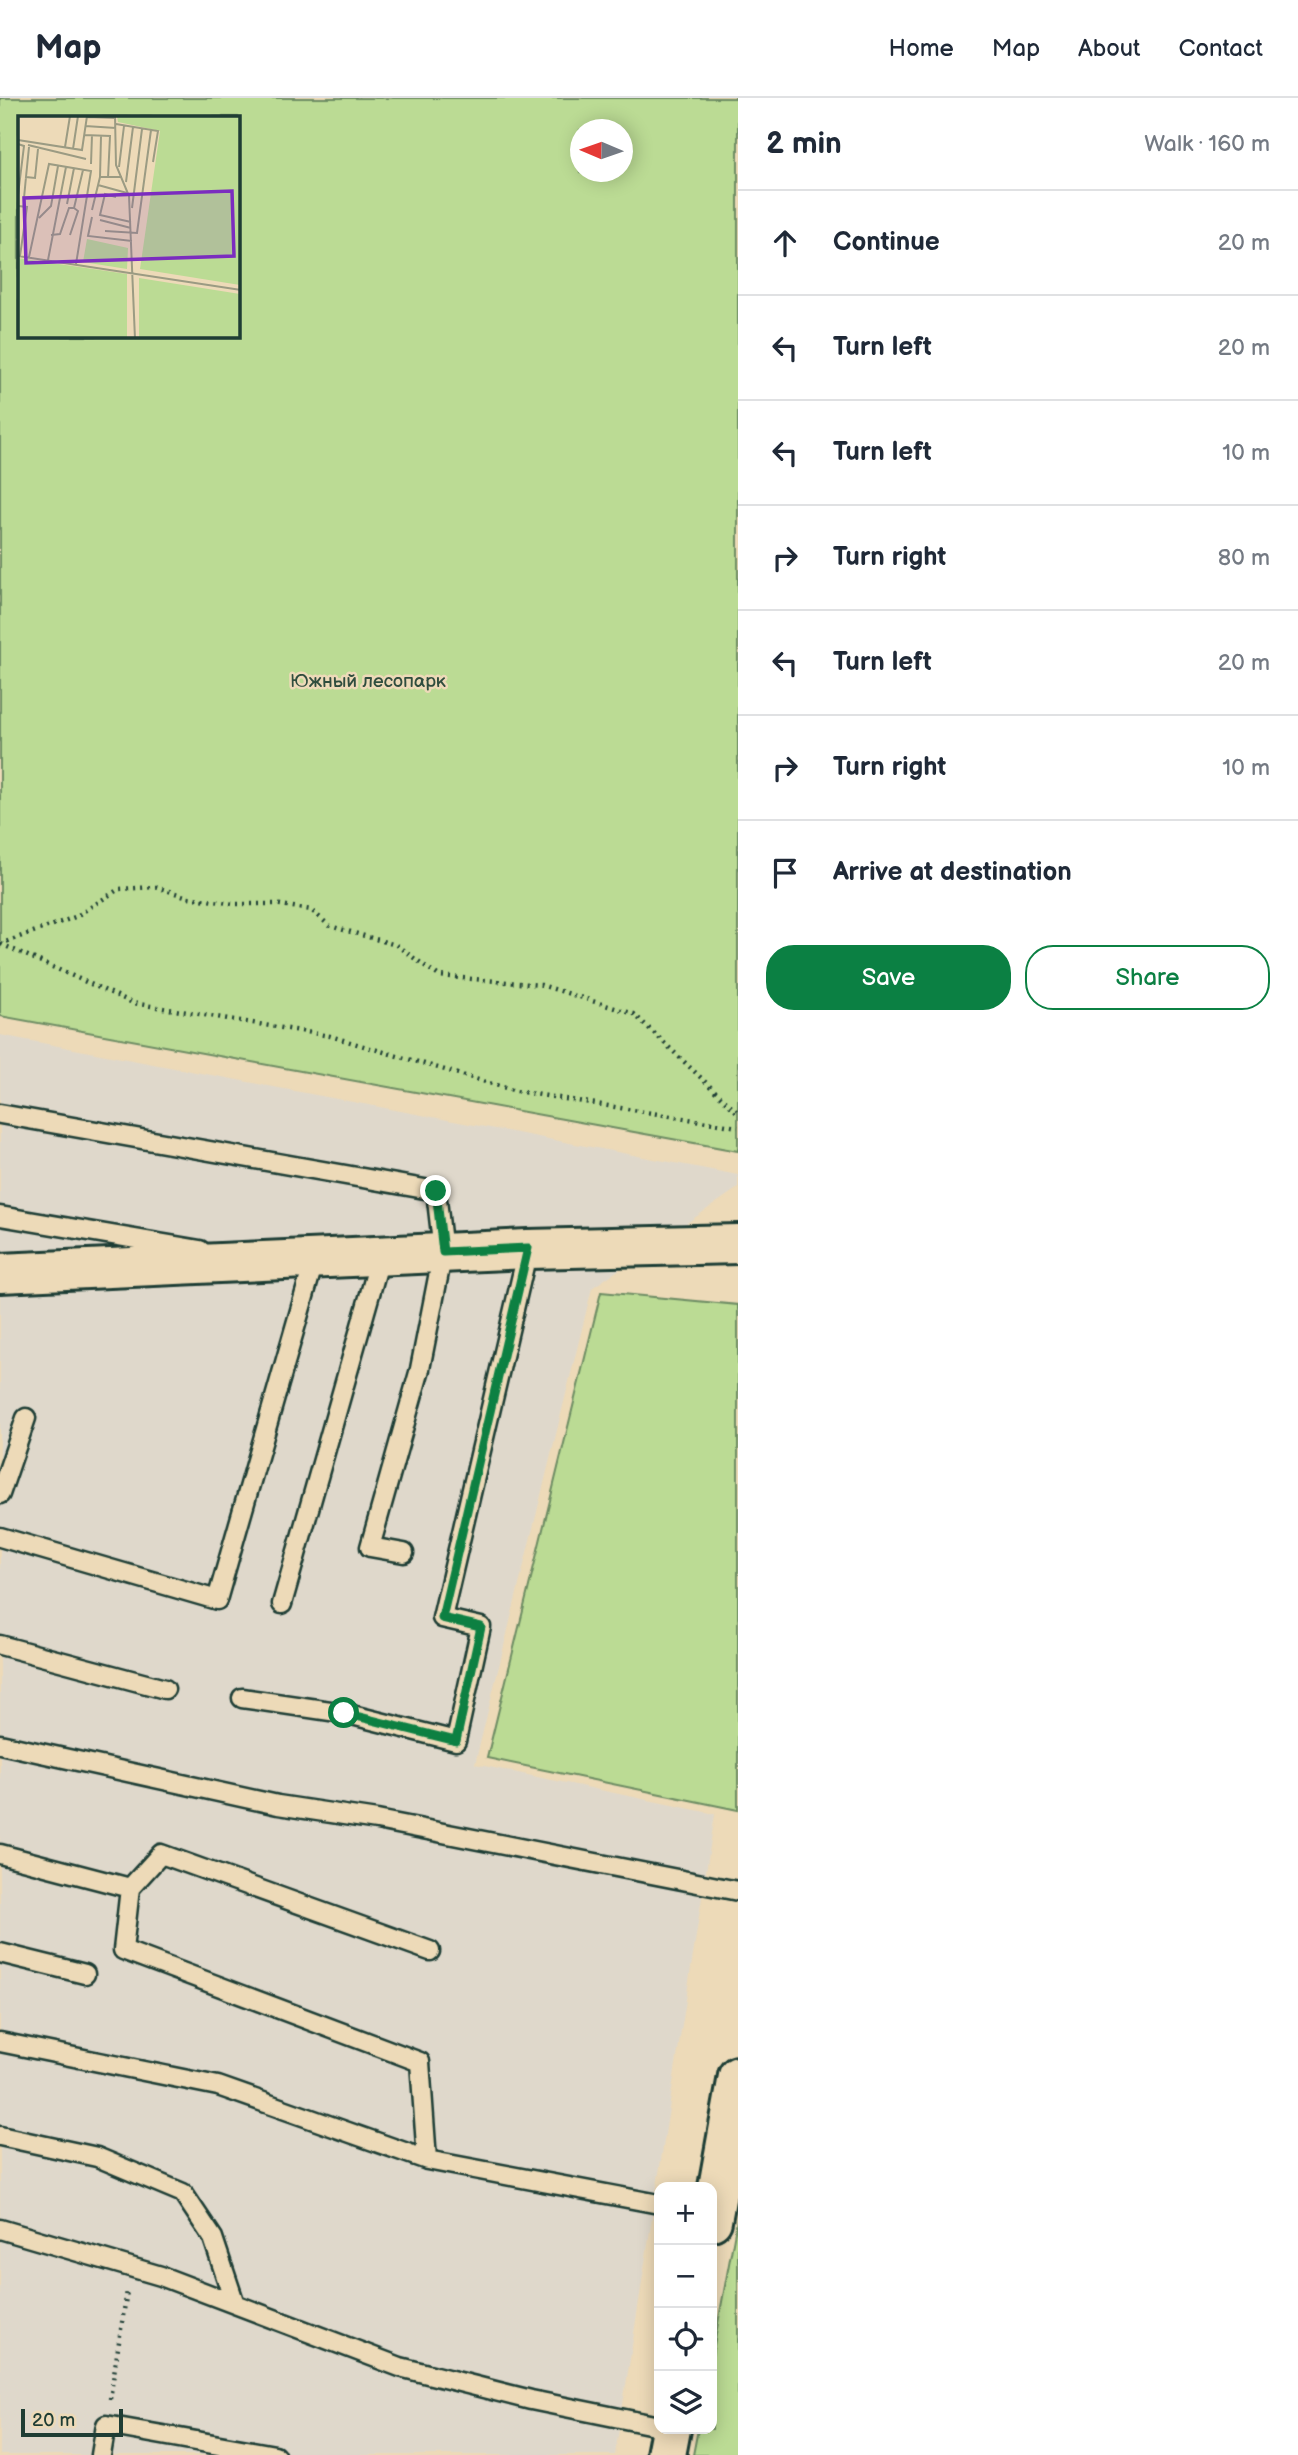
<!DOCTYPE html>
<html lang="en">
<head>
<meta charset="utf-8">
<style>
  body { margin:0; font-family:"Balsamiq Sans",sans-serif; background:#f6f6f7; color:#1f2937 }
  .controls { position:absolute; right:21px; bottom:21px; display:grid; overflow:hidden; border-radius:14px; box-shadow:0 4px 18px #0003 }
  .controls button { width:63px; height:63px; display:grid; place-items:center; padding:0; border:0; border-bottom:2px solid #e0e1e3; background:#fff; color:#1f2937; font:35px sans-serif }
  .compass { position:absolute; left:570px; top:21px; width:63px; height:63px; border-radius:50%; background:#fff; box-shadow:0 4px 18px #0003; rotate:272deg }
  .scale { position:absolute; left:21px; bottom:18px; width:102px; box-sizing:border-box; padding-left:7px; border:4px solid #1f3d34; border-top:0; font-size:19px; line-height:24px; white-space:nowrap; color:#1f3d34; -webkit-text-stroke:5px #eddab8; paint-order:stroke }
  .stop { position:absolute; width:21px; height:21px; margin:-16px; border:5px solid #0b8043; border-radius:50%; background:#fff }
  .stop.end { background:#0b8043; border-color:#fff; box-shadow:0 2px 7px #0008 }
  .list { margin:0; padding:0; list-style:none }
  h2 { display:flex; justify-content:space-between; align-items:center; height:91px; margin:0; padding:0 28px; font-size:30px }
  h2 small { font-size:23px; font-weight:400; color:#747a83 }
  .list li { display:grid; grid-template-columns:46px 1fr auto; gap:21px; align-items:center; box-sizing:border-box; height:105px; padding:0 28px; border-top:2px solid #e0e1e3 }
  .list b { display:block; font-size:26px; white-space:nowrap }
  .list em { font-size:23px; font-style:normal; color:#747a83 }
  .actions { display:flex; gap:14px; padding:21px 28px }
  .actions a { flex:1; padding:16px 0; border:2px solid #0b8043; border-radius:28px; text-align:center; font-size:24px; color:#0b8043 }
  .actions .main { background:#0b8043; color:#fff }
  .icon { flex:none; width:38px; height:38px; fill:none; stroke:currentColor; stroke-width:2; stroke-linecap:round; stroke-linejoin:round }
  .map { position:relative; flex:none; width:738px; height:2357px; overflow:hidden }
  header { display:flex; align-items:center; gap:42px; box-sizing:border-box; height:98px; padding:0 35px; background:#fff; border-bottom:2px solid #e0e1e3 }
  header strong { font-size:33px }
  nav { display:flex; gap:38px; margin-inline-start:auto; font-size:24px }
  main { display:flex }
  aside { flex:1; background:#fff }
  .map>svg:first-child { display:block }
  .built { fill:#dfd8cb }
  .green { fill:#bbdb94; stroke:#6d8c64; stroke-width:2; fill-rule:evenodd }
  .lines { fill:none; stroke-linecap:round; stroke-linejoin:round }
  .lane-casing { stroke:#1f3d34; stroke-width:23 }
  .secondary-casing { stroke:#1f3d34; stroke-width:44 }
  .path { stroke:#1f3d34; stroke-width:4.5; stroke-dasharray:2 5; stroke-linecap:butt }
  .lane { stroke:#eddab8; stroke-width:18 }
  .secondary { stroke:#eddab8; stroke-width:38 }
  .route { stroke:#0b8043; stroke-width:9 }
  .labels { text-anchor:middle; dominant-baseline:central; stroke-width:5; stroke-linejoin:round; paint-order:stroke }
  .park-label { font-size:19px; fill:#2f4d3e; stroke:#eddab8 }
  .inset-road { fill:none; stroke:#9b9b83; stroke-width:2 }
  .view { fill:#7b2cbf; fill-opacity:0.15; stroke:#7b2cbf; stroke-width:3.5 }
  .inset-edge { fill:none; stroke:#1f3d34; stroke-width:3.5 }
</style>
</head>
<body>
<header>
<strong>Map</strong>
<nav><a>Home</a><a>Map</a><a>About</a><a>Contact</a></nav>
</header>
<main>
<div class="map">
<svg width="738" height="2357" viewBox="0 0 738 2357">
  <rect width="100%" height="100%" fill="#eddab8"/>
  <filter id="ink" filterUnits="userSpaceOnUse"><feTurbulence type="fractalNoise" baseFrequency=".0143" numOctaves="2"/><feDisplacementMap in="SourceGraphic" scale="14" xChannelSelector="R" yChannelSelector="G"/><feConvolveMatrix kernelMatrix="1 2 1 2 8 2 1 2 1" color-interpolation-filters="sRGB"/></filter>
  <g filter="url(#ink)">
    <path class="built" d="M0 937 738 1077V1090L592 1190 475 1666 715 1716 615 2357H0Z"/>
    <path class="green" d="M0 0H738V1053L0 918ZM19 19H238V238H19ZM580 32H622V74H580Z
      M601 1194 738 1207V1712L487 1660Z
      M738 2117V2357H693L698 2331H712V2258Z"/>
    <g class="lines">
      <defs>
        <path id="lane" d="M0 1016 436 1093 443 1154 420 1271 370 1449 404 1455
          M0 1118 200 1152
          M0 1396 26 1320
          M0 1439 217 1502 315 1160
          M282 1506 381 1157
          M0 1547 165 1591
          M242 1600 344 1615 456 1643 481 1529 442 1520 528 1151
          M0 1646 278 1707 377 1722 738 1793
          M0 1756 130 1790 123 1852 420 1964 427 2062
          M130 1790 161 1756 430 1853
          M0 1855 85 1876
          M0 1944 218 1988 427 2062 659 2106
          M0 2038 97 2059 183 2095 213 2140 235 2206
          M0 2131 161 2178 400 2269 531 2302 659 2328
          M101 2357 106 2327 275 2357"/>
        <path id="secondary" d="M0 1175 528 1151 738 1146
          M712 2123 738 1978
          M666 2357 671 2331"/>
      </defs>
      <use href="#lane" class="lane-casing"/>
      <use href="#secondary" class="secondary-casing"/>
      <path class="path" d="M0 846 75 819 119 791 156 789 188 799 234 806H275L311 812 330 828 396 847 439 878 541 887 634 916 738 1015
        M1 846 133 905 330 938 516 993 738 1029
        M110 2301 127 2193"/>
      <use href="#lane" class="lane"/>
      <use href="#secondary" class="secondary"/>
    </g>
  </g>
  <g class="lines" filter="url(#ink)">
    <path class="route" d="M344 1615 456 1643 481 1529 442 1520 528 1150 443 1154 436 1093"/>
  </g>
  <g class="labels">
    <g class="park-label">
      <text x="368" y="583">Южный лесопарк</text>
    </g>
  </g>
  <g transform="translate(18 18)">
    <rect width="222" height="222" fill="#eddab8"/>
    <path d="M99 0H222V169L122 153 142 15 100 6ZM69 123 110 132 109 153 65 146ZM0 142 109 158V222H0ZM121 162 222 178V222H121Z" fill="#bbdb94"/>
    <path class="inset-road" d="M97 0 98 49 111 80 117 223M69 1 98 2M98 8 140 15 135 46M67 10 98 12M66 19 93 20M0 24 64 34 69 0M0 28 6 30 0 79M10 29 68 43M11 31 8 61 17 62 20 33M47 31 52 0M55 33 60 0M73 48 74 19M101 51 106 10M82 61H104M90 62 92 20M108 66 115 11M80 69 109 77M98 81 87 78 82 99 113 106M6 82 8 61M49 88 56 52M0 90 9 91 2 140M114 92 124 13M74 94 82 61 83 20M74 101 70 120 114 125M21 102 33 90 40 50M82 104 113 112M87 115 119 117 133 14M33 119 42 118 51 92H56L65 54M52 119 60 95 56 92M0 140 223 174M11 141 31 48 73 55 58 148M30 144 48 51"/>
    <path class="view" d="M214 75 216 140 8 147 6 82Z"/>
    <rect width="222" height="222" class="inset-edge"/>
  </g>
</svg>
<div class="controls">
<button>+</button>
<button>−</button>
<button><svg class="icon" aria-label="locate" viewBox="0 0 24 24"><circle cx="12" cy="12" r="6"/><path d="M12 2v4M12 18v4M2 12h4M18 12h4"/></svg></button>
<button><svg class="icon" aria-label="layers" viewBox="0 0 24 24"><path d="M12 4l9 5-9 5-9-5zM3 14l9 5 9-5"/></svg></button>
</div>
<svg class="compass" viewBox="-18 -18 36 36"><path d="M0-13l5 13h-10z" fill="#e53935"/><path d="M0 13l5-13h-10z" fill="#747a83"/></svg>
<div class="scale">20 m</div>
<div class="stop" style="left:344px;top:1615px"></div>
<div class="stop end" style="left:436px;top:1093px"></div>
</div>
<aside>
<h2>2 min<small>Walk · 160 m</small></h2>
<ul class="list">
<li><svg class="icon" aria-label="ahead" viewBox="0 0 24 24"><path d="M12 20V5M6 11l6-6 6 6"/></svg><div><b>Continue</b></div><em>20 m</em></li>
<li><svg class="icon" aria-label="left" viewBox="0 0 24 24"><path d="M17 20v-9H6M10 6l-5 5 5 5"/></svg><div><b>Turn left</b></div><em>20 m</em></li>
<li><svg class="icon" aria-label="left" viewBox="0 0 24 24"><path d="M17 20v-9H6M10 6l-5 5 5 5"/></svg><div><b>Turn left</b></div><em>10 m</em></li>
<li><svg class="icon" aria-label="right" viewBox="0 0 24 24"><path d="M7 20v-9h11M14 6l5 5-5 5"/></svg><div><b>Turn right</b></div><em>80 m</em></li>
<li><svg class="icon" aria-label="left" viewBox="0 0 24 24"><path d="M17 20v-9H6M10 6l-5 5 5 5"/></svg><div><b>Turn left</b></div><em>20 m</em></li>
<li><svg class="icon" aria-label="right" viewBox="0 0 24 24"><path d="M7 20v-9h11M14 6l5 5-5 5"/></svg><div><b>Turn right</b></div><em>10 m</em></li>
<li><svg class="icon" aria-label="arrive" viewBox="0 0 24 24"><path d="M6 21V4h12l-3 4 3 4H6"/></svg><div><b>Arrive at destination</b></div></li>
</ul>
<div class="actions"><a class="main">Save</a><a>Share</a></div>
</aside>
</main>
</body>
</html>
